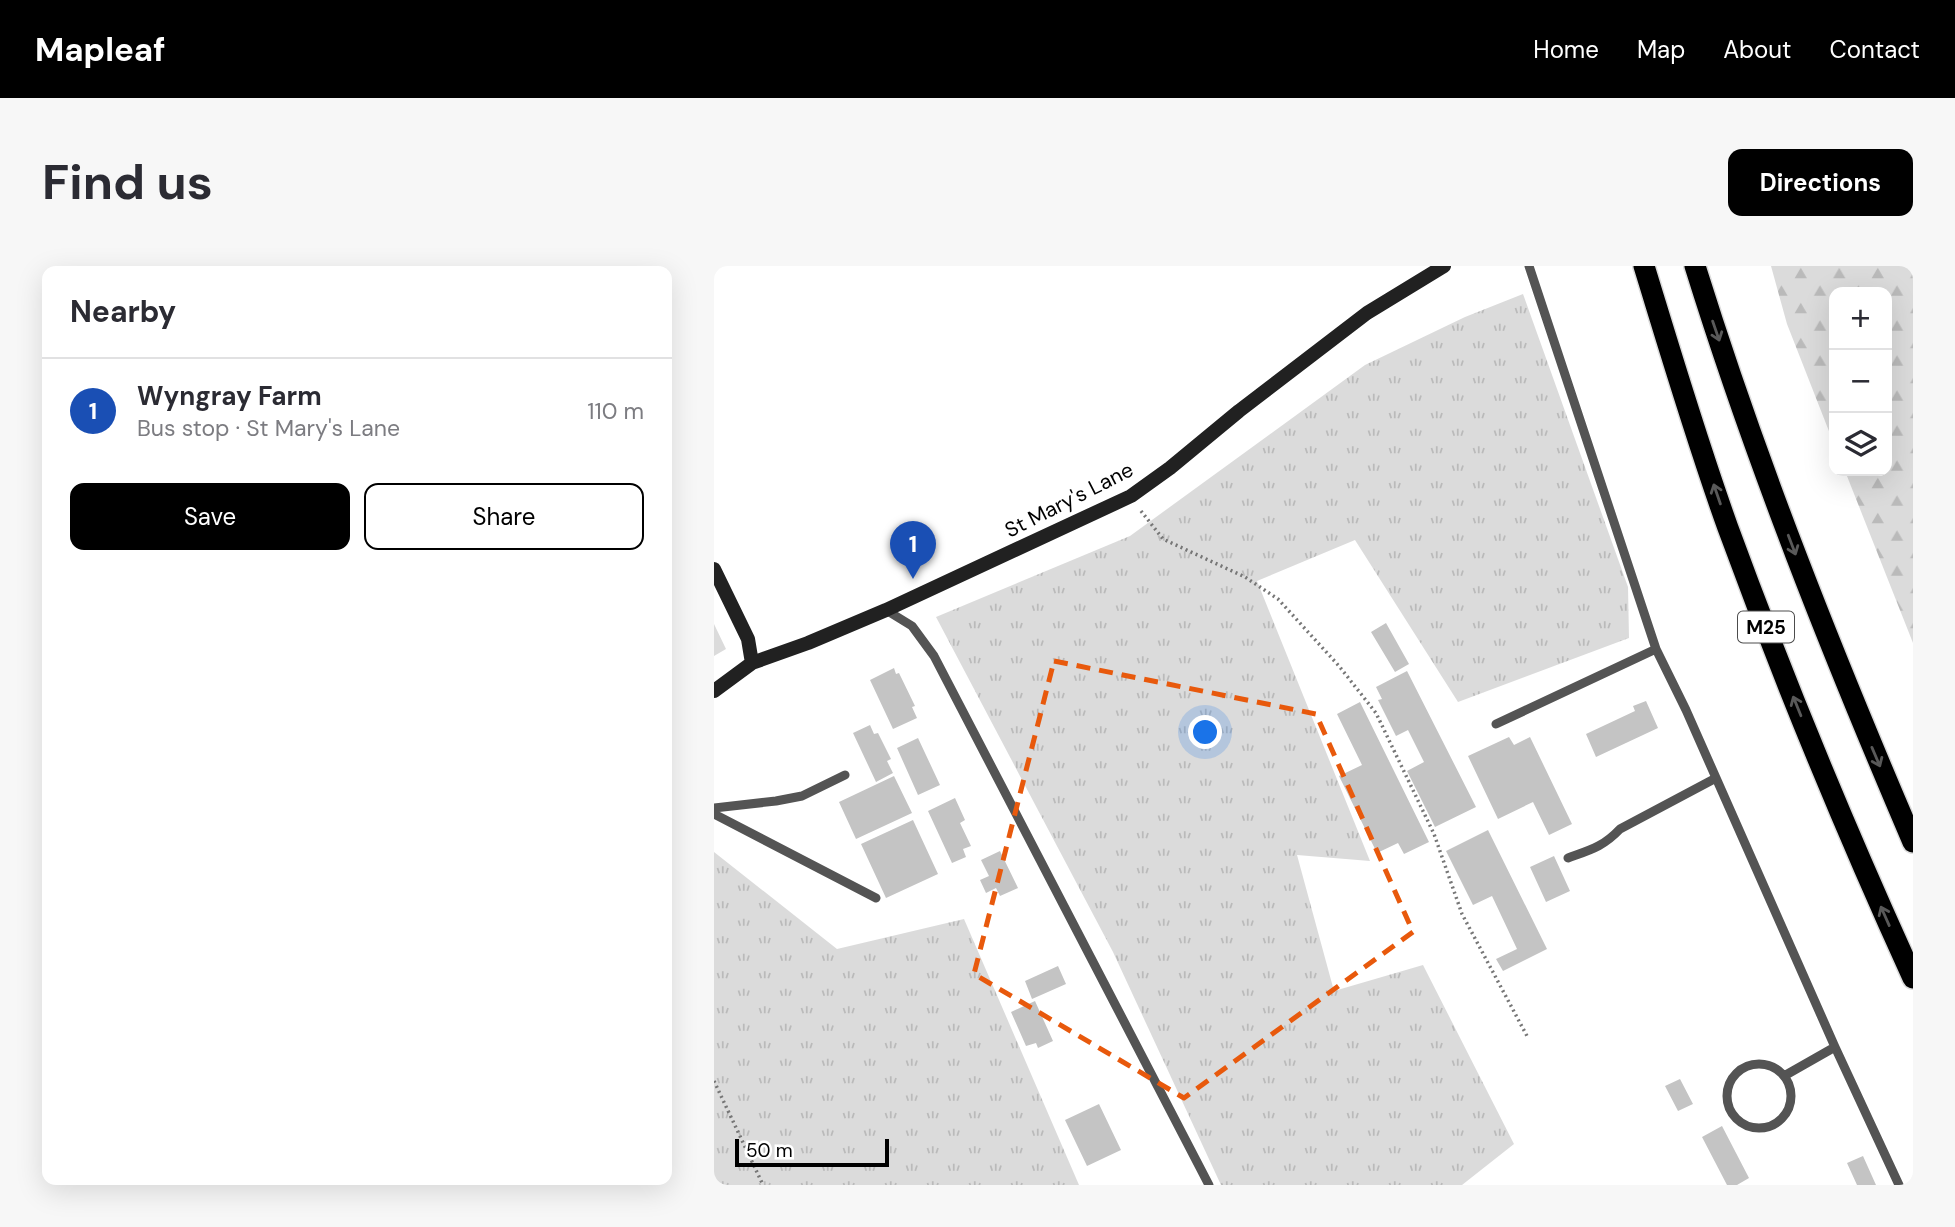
<!DOCTYPE html>
<html lang="en">
<head>
<meta charset="utf-8">
<style>
  body { margin:0; font-family:"DM Sans",sans-serif; background:#f7f7f7; color:#2b2b33 }
  .controls { position:absolute; right:21px; top:21px; display:grid; overflow:hidden; border-radius:14px; box-shadow:0 7px 28px #0002 }
  .controls button { width:63px; height:63px; display:grid; place-items:center; padding:0; border:0; border-bottom:2px solid #e1e1e2; background:#fff; color:#2b2b33; font:35px sans-serif }
  .scale { position:absolute; left:21px; bottom:18px; width:154px; box-sizing:border-box; padding-left:7px; border:4px solid #000; border-top:0; font-size:19px; line-height:24px; white-space:nowrap; color:#000; -webkit-text-stroke:5px #fff; paint-order:stroke }
  .you { position:absolute; left:492px; top:467px; width:24px; height:24px; margin:-18px; border:5px solid #fff; border-radius:50%; background:#1a73e8; box-shadow:0 0 0 10px #1a73e833 }
  .badge { display:grid; place-items:center; width:46px; height:46px; border-radius:50%; background:#000; color:#fff; font-size:23px; font-weight:700 }
  .pin { position:absolute; translate:-50% -58px; filter:drop-shadow(0 2px 4px #0008) }
  .pin::after { content:''; position:absolute; top:37px; width:24px; height:21px; background:inherit; clip-path:polygon(0 0,100% 0,50% 100%) }
  .list { margin:0; padding:0; list-style:none }
  h2 { display:flex; justify-content:space-between; align-items:center; height:91px; margin:0; padding:0 28px; font-size:30px }
  h2 small { font-size:23px; font-weight:400; color:#7c7c81 }
  .list li { display:grid; grid-template-columns:46px 1fr auto; gap:21px; align-items:center; box-sizing:border-box; height:105px; padding:0 28px; border-top:2px solid #e1e1e2 }
  .list b { display:block; font-size:26px; white-space:nowrap }
  .list p { margin:0; font-size:23px; white-space:nowrap; color:#7c7c81 }
  .list em { font-size:23px; font-style:normal; color:#7c7c81 }
  .actions { display:flex; gap:14px; padding:21px 28px }
  .actions a { flex:1; padding:16px 0; border:2px solid #000; border-radius:14px; text-align:center; font-size:24px; color:#000 }
  .actions .main { background:#000; color:#fff }
  .icon { flex:none; width:38px; height:38px; fill:none; stroke:currentColor; stroke-width:2; stroke-linecap:round; stroke-linejoin:round }
  .map { position:relative; flex:none; width:1199px; height:919px; overflow:hidden; border-radius:14px }
  header { display:flex; align-items:center; gap:42px; box-sizing:border-box; height:98px; padding:0 35px; background:#000; color:#fff }
  header strong { font-size:33px }
  nav { display:flex; gap:38px; margin-inline-start:auto; font-size:24px }
  .intro { display:flex; align-items:center; justify-content:space-between; box-sizing:border-box; height:168px; padding:0 42px }
  h1 { margin:0; font-size:49px }
  .button { padding:18px 32px; border-radius:14px; background:#000; color:#fff; font-size:24px; font-weight:700 }
  main { display:flex; gap:42px; padding:0 42px }
  aside { flex:1; background:#fff; border-radius:14px; box-shadow:0 7px 28px #0002 }
  .map>svg:first-child { display:block }
  .grass { fill:url(#grass-tufts) }
  .forest { fill:url(#forest-firs) }
  .building { fill:#c4c4c4 }
  .lines { fill:none; stroke-linecap:round; stroke-linejoin:round }
  .highway-casing { stroke:#dbdbdb; stroke-width:24 }
  .path { stroke:#767676; stroke-width:3.5; stroke-dasharray:2 3.5; stroke-linecap:butt }
  .lane { stroke:#545454; stroke-width:9 }
  .secondary { stroke:#212121; stroke-width:14 }
  .highway { stroke:#000; stroke-width:21 }
  .oneway { stroke:#595959 }
  .marked { fill:none; stroke:#e8590c; stroke-width:5; stroke-dasharray:14 9; stroke-linejoin:round }
  .labels { text-anchor:middle; dominant-baseline:central; stroke-width:5; stroke-linejoin:round; paint-order:stroke }
  .shield { fill:#fff; stroke:#4c4c4c; stroke-width:2 }
  .shield-label { font-size:19px; font-weight:bold; fill:#000 }
  .street-label { font-size:21px; fill:#000; stroke:#fff }
</style>
</head>
<body>
<header>
<strong>Mapleaf</strong>
<nav><a>Home</a><a>Map</a><a>About</a><a>Contact</a></nav>
</header>
<div class="intro"><h1>Find us</h1><a class="button">Directions</a></div>
<main>
<aside>
<h2>Nearby<small></small></h2>
<ul class="list">
<li><span class="badge" style="background:#1a4fb4">1</span><div><b>Wyngray Farm</b><p>Bus stop · St Mary's Lane</p></div><em>110 m</em></li>
</ul>
<div class="actions"><a class="main">Save</a><a>Share</a></div>
</aside>
<div class="map">
<svg width="1199" height="919" viewBox="0 0 1199 919">
  <defs>
    <pattern id="grass-tufts" width="24" height="20" patternUnits="userSpaceOnUse" patternTransform="scale(1.75)"><rect width="24" height="20" fill="#dbdbdb"/><path d="M3 7l-1-3M5 7V3M7 7l1-3M15 17l-1-3M17 17v-4M19 17l1-3" fill="none" stroke="#bababa"/></pattern>
    <pattern id="forest-firs" width="22" height="20" patternUnits="userSpaceOnUse" patternTransform="scale(1.75)"><rect width="22" height="20" fill="#dbdbdb"/><path d="M5 1l3.5 6h-7zM16 11l3.5 6h-7z" fill="#bababa"/></pattern>
  </defs>
  <rect width="100%" height="100%" fill="#fff"/>
  <path class="grass" d="M809 28 914 321 915 372 744 436 641 274 543 315 656 595 583 589 620 725 709 699 800 878 748 919H507L399 686 222 351 416 270 651 99 751 51Z
    M0 358 12 383 0 390Z
    M0 586 123 683 250 653 365 919H0Z"/>
  <path class="forest" d="M1057 0H1199V377L1131 205H1173V26H1120V178L1073 58Z"/>
  <path class="building" d="M672 357 695 398 681 406 657 366Z
    M180 402 182 408 185 407 201 440 198 441 203 452 179 463 156 414Z
    M693 405 762 541 721 561 693 505 710 496 694 464 682 470 664 434 668 433 662 421Z
    M932 435 944 462 882 491 872 468 921 445 919 440Z
    M646 436 715 576 690 588 684 577 663 587 625 510 648 499 623 448Z
    M156 459 160 468 164 467 177 493 173 495 179 507 162 516 139 467Z
    M795 471 800 479 816 471 858 558 835 569 819 536 784 553 754 490Z
    M204 472 226 519 204 529 183 482Z
    M180 510 198 547 142 573 125 536Z
    M241 532 251 554 246 557 257 580 249 583 252 591 238 597 214 545Z
    M199 554 224 608 172 632 147 578Z
    M774 564 833 683 789 705 782 693 803 683 778 630 759 639 732 585Z
    M286 585 304 622 286 630 282 622 272 627 266 614 275 610 267 594Z
    M840 590 856 625 832 636 816 601Z
    M344 700 352 718 318 733 311 715Z
    M321 735 339 775 324 782 322 777 312 780 297 746Z
    M966 813 979 838 964 845 951 820Z
    M385 838 407 884 373 900 351 854Z
    M1008 860 1035 912 1023 919H1013L988 871Z
    M1149 890 1162 919H1143L1133 897Z"/>
  <g class="lines">
    <defs>
      <path id="highway" d="M930 0C957 88 983 176 1014 262 1070 415 1132 565 1199 712
        M981 0C1042 196 1118 387 1199 576"/>
    </defs>
    <use href="#highway" class="highway-casing"/>
    <path class="path" d="M427 245 449 273 531 311 564 333 625 400 662 447 720 568 748 648 813 770
      M0 815 49 919"/>
    <path class="lane" d="M815 0 942 383 972 444 1121 781 1185 919
      M172 344 198 360 220 390 495 919
      M782 458 942 383
      M0 542 62 535 88 530 131 509
      M0 548 162 632
      M854 592C876 584 889 581 906 563L1002 512
      M1013 830a32 32 0 1 1 64 0a32 32 0 1 1-64 0Z
      M1070 810 1121 781"/>
    <path class="secondary" d="M0 303 34 373 38 397
      M0 425 38 397 94 377 172 344 417 230 456 202 525 145 653 47 730 0"/>
    <use href="#highway" class="highway"/>
  </g>
  <defs><path id="oneway-shaft" d="M-6 0H5M1.5-3L5.5 0L1.5 3" fill="none" stroke-width="1.6" stroke-linecap="round" stroke-linejoin="round" transform="scale(1.75)"/></defs>
  <g class="oneway">
    <use href="#oneway-shaft" transform="translate(1002 65) rotate(71)"/>
    <use href="#oneway-shaft" transform="translate(1003 228) rotate(-109)"/>
    <use href="#oneway-shaft" transform="translate(1078 279) rotate(69)"/>
    <use href="#oneway-shaft" transform="translate(1083 440) rotate(-112)"/>
    <use href="#oneway-shaft" transform="translate(1162 491) rotate(67)"/>
    <use href="#oneway-shaft" transform="translate(1171 650) rotate(-114)"/>
  </g>
  <path class="marked" d="M340 395 602 448 699 666 470 832 260 708Z"/>
  <g class="labels">
    <rect class="shield" x="1024" y="345.5" width="56" height="31" rx="5"/>
    <g class="shield-label">
      <text x="1052" y="361">M25</text>
    </g>
    <g class="street-label">
      <text transform="translate(355 234) rotate(-27)">St Mary's Lane</text>
    </g>
  </g>
</svg>
<div class="controls">
<button>+</button>
<button>−</button>
<button><svg class="icon" aria-label="layers" viewBox="0 0 24 24"><path d="M12 4l9 5-9 5-9-5zM3 14l9 5 9-5"/></svg></button>
</div>
<div class="scale">50 m</div>
<div class="you"></div>
<div class="pin badge" style="left:199px;top:313px;background:#1a4fb4">1</div>
</div>
</main>
</body>
</html>
